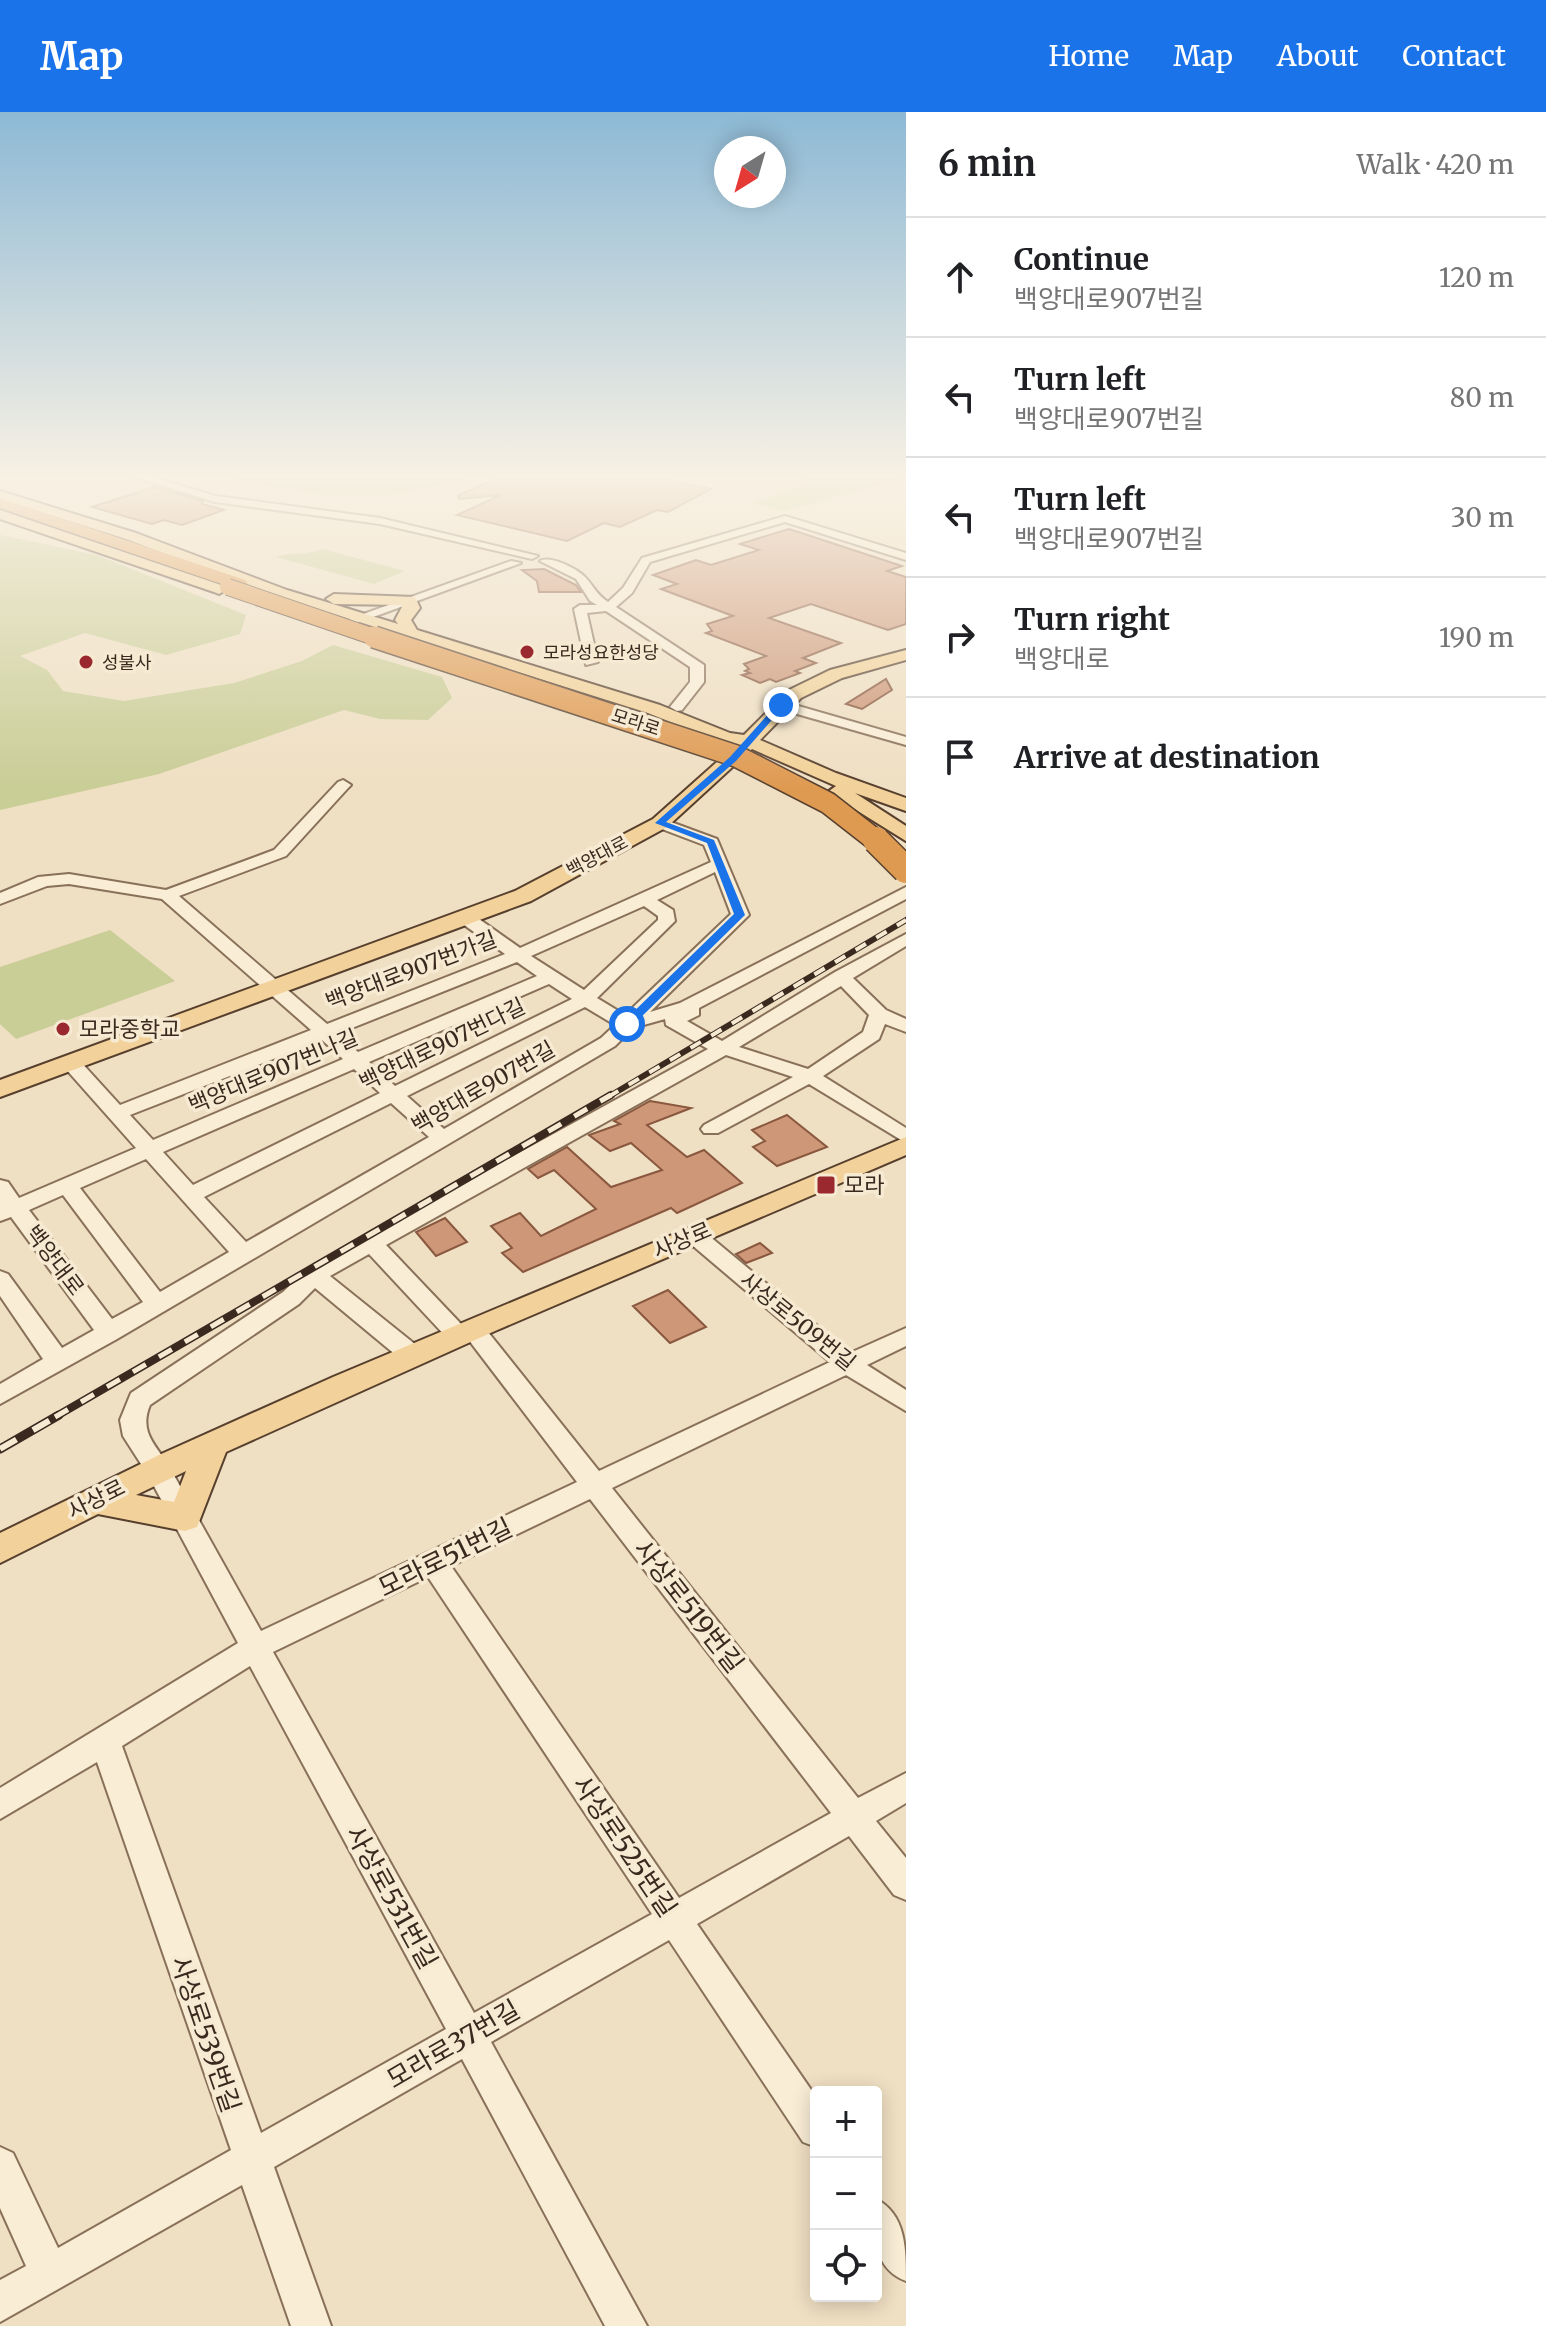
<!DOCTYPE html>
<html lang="en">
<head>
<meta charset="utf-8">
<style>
  body { margin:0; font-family:Merriweather,"Noto Sans KR",serif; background:#f6f6f6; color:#202124 }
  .controls { position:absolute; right:24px; bottom:24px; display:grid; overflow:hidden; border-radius:8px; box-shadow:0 4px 20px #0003 }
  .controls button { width:72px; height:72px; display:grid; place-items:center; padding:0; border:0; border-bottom:2px solid #e0e0e0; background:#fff; color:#202124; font:40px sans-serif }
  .compass { position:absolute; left:714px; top:24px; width:72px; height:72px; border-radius:50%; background:#fff; box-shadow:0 4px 20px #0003; rotate:217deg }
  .stop { position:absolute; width:24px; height:24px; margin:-18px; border:6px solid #1a73e8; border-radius:50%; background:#fff }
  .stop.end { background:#1a73e8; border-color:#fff; box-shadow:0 2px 8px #0008 }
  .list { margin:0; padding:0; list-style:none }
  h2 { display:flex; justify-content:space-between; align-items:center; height:104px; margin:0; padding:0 32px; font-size:34px }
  h2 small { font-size:26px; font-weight:400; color:#757577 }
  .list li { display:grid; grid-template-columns:52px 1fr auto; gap:24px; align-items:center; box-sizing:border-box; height:120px; padding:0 32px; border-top:2px solid #e0e0e0 }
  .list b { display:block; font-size:30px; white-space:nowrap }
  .list p { margin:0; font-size:26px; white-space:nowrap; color:#757577 }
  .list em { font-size:26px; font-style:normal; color:#757577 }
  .icon { flex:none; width:44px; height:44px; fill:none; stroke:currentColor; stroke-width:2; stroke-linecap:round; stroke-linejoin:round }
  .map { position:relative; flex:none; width:906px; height:2214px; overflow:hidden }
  header { display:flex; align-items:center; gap:48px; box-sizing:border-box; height:112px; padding:0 40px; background:#1a73e8; color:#fff }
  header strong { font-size:38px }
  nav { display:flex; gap:44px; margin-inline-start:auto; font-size:28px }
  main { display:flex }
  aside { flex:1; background:#fff }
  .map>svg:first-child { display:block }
  .green { fill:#c9cd96 }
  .building { fill:#cd9778; stroke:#89583f; stroke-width:2 }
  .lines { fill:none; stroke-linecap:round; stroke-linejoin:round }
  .minor-casing { stroke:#897059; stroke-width:4 }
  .major-casing { stroke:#573f2e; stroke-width:4 }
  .highway-casing { stroke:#573f2e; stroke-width:4 }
  .minor { fill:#f9edd6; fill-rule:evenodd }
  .major { fill:#f2d29a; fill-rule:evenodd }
  .highway { fill:#df9a52; fill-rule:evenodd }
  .rail-far2-casing { stroke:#39291e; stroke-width:6 }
  .rail-far1-casing { stroke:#39291e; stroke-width:8 }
  .rail-casing { stroke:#39291e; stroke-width:9 }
  .rail-far2 { stroke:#f6ead2; stroke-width:4; stroke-dasharray:12; stroke-linecap:butt }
  .rail-far1 { stroke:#f6ead2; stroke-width:5; stroke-dasharray:15; stroke-linecap:butt }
  .rail { stroke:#f6ead2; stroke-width:6; stroke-dasharray:19; stroke-linecap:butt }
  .highway-bridge-far2-casing { stroke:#573f2e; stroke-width:18; stroke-linecap:butt }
  .highway-bridge-far1-casing { stroke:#573f2e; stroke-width:24; stroke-linecap:butt }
  .highway-bridge-casing { stroke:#573f2e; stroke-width:29; stroke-linecap:butt }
  .highway-bridge-far2 { stroke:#df9a52; stroke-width:16 }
  .highway-bridge-far1 { stroke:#df9a52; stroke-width:21 }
  .highway-bridge { stroke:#df9a52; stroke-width:26 }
  .route { fill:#1a73e8 }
  .poi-dot { fill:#99282f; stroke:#f6ead2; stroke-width:3 }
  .labels { text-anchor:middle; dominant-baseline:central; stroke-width:7; stroke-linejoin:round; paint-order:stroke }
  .far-poi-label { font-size:18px; fill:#39291e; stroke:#f6ead2; text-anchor:start }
  .far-street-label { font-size:18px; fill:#39291e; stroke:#f6ead2 }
  .street-label { font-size:22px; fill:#39291e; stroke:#f6ead2 }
  .poi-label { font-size:22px; fill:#39291e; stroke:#f6ead2; text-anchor:start }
  .near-street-label { font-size:26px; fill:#39291e; stroke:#f6ead2 }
</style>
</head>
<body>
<header>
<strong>Map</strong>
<nav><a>Home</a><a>Map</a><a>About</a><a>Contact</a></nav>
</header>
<main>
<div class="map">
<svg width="906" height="2214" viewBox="0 0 906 2214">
  <rect width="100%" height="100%" fill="#efdfc3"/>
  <path class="green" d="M229 365H470C390 392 309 386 229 365Z
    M802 365H906V366L784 399 753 391 810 371Z
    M0 423 97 443 246 503 240 522 166 543 85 521 20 544 47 558 63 579 124 589 234 571 302 549 333 533 442 565 452 586 428 608 380 607 344 598 159 662 0 698Z
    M323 437 405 459 374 472 276 445C293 439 306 444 323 437Z
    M110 818 175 869 16 927 0 912V855Z"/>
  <path class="building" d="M502 365 548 369V365H652L711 377 668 400 657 398 620 415 604 411 567 429 457 403 501 383 459 387 458 383Z
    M154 375 203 389 202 392 224 398 182 413 164 408 152 412 92 395Z
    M789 417 902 454 887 459 906 465V512L888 518 811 492 769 506 841 531 803 546 816 551 795 559 800 561 776 570 770 567 760 571 742 563 750 561 745 559 749 557 744 552 766 544 706 521 712 519 707 512 733 504 661 477 677 472 653 463 696 448 711 453 759 438 740 432Z
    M544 457 576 473 581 480H539L537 469 522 458Z
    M886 567 892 578 862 597 846 592Z
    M650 989 691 996 647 1013 687 1045 704 1038 742 1071 677 1101 671 1096 523 1160 502 1141 512 1136 491 1114 520 1101 541 1124 596 1097 554 1058 538 1066 528 1057 567 1035 611 1075 662 1058 631 1031 610 1039 589 1023 620 1012 614 1009Z
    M787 1003 827 1035 777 1054 753 1035 765 1029 752 1018Z
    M445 1106 467 1130 436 1144 416 1120Z
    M760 1131 772 1141 746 1151 736 1142Z
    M668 1178 706 1215 670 1231 633 1194Z"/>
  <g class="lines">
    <defs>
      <path id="minor" d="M134 365H151L216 384 380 406 538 444 532 447 380 412 215 390Z
        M785 404 906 441V448L785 410 650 450 632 481 616 495 704 553V570L682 598 677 599 670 595 690 570V555L606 499 587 501 598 550 586 553 574 497 580 493H597L590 489 576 467 540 449C550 443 578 457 586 466 594 475 597 483 608 490L623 476 642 446Z
        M511 449 521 451 343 516 333 513Z
        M781 589 906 625V633L776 596V590Z
        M343 668 351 673 348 676 286 744 179 784 327 912 505 842 460 810 457 806 460 802H472L520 836 711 750 704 733 654 714V708L660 706 717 727 749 803 650 900 680 891 906 775V787L699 896V903L687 909 722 929 835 860 906 822V834L853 866 886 898 906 907V920L885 912 879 927 823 964 906 1016V1031L809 972 718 1021H704L701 1017 704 1013 793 965 726 943 386 1133 462 1213 472 1208 480 1210 599 1359 830 1250 686 1128 683 1123 686 1118H702L850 1241 906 1216V1234L867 1253 906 1278V1299L846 1263 612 1376 858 1686 906 1661V1691L876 1709 906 1746V1788L894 1783 849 1724 697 1812 816 1985V2035L803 2030 669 1828 491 1930 647 2214H605L462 1947 274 2055 331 2214H291L242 2073 0 2210V2168L26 2154 0 2096V2035L13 2041 58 2136 231 2038 97 1650 0 1707V1676L238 1531 148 1363 123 1324 120 1308 131 1281 283 1180 306 1158 708 937 666 913 665 907 633 916 615 934 117 1227 0 1292V1272L43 1247 0 1184V1159L8 1162 62 1236 94 1218 11 1105 0 1109V1068L8 1070 19 1086 136 1036 65 956 62 952 65 948H79L120 993 311 918 162 787 69 772 47 774 0 792V781L38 765 69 762 166 778 274 738 338 670ZM715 760 731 802 625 903 597 886 675 809 673 798 657 788ZM644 794 658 804V808L584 878 531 844ZM517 850 537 864 358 940 337 922ZM549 872 572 887 395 974 369 950ZM841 874 869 903 863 920 808 957 739 935ZM585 895 615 913 601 926 444 1017 407 984ZM322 928 343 947 153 1028 130 1003ZM354 957 380 981 193 1073 163 1040ZM391 991 429 1025 246 1130 204 1085ZM146 1047 229 1140 160 1180 80 1076ZM63 1083 143 1190 112 1207 29 1098ZM369 1142 450 1229 458 1231 468 1227 577 1370 261 1519 166 1349C152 1330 140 1317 150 1293L299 1192 315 1176 403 1249 412 1252 421 1249 424 1243 421 1237 330 1164ZM590 1387 831 1701 679 1786 451 1454ZM428 1465 652 1802 474 1901 273 1540ZM250 1554 446 1917 261 2021 122 1634Z
        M876 2087C906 2102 906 2137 906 2169 870 2155 876 2120 876 2087Z"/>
      <path id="major" d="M0 379 136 421 287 478 398 512 395 508 403 493 334 492 326 487 334 482 415 485 420 496 411 508 417 518 660 593 730 621 744 623 789 578 830 558 906 538V548L842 566 801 586 760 628 836 661 906 686V699L855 681 906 714V729L832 683 829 679 836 674 752 637 667 715 531 789 0 985V968L515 779 653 707 736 633 720 630 648 601 277 484 126 427 0 387Z
        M0 398 224 474 227 477 219 482 214 480 0 407Z
        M906 1025V1043L495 1219 226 1340 197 1415 185 1419 98 1402 0 1451V1421L159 1343 333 1265ZM186 1359 174 1390 136 1383 182 1361Z"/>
      <path id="highway" d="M0 386 245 468 248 472 245 476H233L0 396Z"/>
    </defs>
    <use href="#minor" class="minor-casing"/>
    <use href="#major" class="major-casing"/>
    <use href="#highway" class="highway-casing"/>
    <use href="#minor" class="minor"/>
    <use href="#major" class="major"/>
    <use href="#highway" class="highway"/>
    <defs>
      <path id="rail-far2" d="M608 985 906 808"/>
      <path id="rail-far1" d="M55 1305 611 983"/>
      <path id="rail" d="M0 1337 59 1303"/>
    </defs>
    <use href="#rail-far2" class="rail-far2-casing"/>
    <use href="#rail-far1" class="rail-far1-casing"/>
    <use href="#rail" class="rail-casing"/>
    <use href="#rail-far2" class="rail-far2"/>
    <use href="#rail-far1" class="rail-far1"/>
    <use href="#rail" class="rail"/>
    <defs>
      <path id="highway-bridge-far2" d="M228 475 380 527"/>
      <path id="highway-bridge-far1" d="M374 525 736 644 828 691 878 730"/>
      <path id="highway-bridge" d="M876 728 906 758"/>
    </defs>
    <use href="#highway-bridge-far2" class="highway-bridge-far2-casing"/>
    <use href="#highway-bridge-far1" class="highway-bridge-far1-casing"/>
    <use href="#highway-bridge" class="highway-bridge-casing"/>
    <use href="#highway-bridge-far2" class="highway-bridge-far2"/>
    <use href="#highway-bridge-far1" class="highway-bridge-far1"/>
    <use href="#highway-bridge" class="highway-bridge"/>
  </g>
  <linearGradient id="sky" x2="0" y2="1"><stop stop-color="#8db9d5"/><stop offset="0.54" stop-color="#f8f1e4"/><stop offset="1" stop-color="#f8f1e4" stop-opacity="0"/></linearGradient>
  <rect width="906" height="675" fill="url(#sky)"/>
  <path class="route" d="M778 591 785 593 736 649 666 710 714 728 745 803 631 915H623V910L734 802 707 731 655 711 730 645Z"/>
  <g class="poi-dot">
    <circle cx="527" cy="540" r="8"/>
    <circle cx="86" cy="550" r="8"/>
    <circle cx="63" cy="917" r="8"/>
    <rect x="816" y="1063" width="20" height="20" rx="4"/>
  </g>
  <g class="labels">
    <g class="far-poi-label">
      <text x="543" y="540">모라성요한성당</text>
      <text x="102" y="550">성불사</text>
    </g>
    <g class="far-street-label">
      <text transform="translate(636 610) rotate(18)">모라로</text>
      <text transform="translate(597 744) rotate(-28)">백양대로</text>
    </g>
    <g class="street-label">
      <text transform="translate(411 858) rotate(-21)">백양대로907번가길</text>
      <text transform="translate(442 932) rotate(-26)">백양대로907번다길</text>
      <text transform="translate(273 959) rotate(-23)">백양대로907번나길</text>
      <text transform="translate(483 975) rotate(-30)">백양대로907번길</text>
      <text transform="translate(682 1128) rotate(-23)">사상로</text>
      <text transform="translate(55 1148) rotate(53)">백양대로</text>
      <text transform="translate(798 1209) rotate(39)">사상로509번길</text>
      <text transform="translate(96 1387) rotate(-27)">사상로</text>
    </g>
    <g class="poi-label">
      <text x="79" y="917">모라중학교</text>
      <text x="844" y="1073">모라</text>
    </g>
    <g class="near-street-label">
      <text transform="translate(445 1445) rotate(-26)">모라로51번길</text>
      <text transform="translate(689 1494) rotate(52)">사상로519번길</text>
      <text transform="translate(625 1734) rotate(56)">사상로525번길</text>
      <text transform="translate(392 1785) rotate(61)">사상로531번길</text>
      <text transform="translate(206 1922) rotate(71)">사상로539번길</text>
      <text transform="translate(453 1932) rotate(-30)">모라로37번길</text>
    </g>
  </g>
</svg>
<div class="controls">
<button>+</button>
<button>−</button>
<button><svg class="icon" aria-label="locate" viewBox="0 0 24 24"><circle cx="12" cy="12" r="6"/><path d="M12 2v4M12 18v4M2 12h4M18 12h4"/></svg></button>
</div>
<svg class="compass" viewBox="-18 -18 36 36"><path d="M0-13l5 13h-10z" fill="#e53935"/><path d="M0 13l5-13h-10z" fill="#757577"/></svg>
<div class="stop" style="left:627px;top:912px"></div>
<div class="stop end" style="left:781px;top:593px"></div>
</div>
<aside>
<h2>6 min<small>Walk · 420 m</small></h2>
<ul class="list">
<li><svg class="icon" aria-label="ahead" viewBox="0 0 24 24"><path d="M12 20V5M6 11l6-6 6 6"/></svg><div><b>Continue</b><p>백양대로907번길</p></div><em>120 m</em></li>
<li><svg class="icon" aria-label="left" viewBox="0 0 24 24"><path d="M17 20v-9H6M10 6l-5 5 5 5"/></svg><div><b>Turn left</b><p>백양대로907번길</p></div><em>80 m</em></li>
<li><svg class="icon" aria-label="left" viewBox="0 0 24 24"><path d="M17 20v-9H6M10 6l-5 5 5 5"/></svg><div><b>Turn left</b><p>백양대로907번길</p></div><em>30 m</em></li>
<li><svg class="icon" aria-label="right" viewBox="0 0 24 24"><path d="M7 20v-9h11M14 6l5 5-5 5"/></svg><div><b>Turn right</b><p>백양대로</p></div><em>190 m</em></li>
<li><svg class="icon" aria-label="arrive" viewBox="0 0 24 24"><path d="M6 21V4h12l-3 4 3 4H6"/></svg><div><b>Arrive at destination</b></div></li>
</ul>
</aside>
</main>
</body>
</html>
